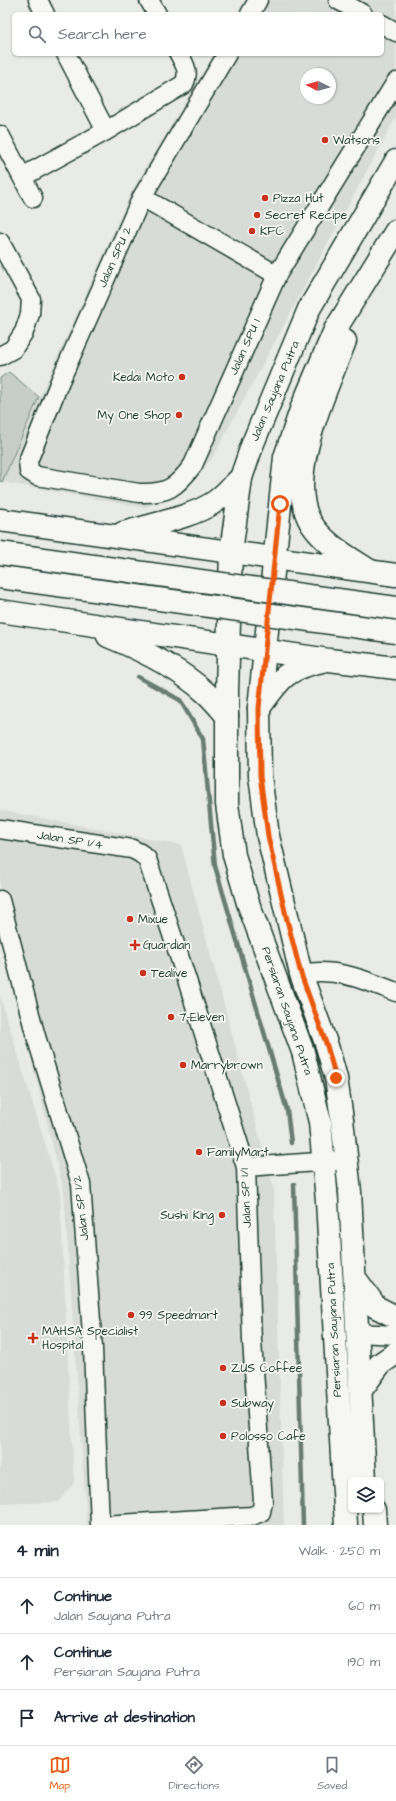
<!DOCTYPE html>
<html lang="en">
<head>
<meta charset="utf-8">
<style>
  body { margin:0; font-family:"Architects Daughter",sans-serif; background:#f2f2f3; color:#1f2937 }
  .controls { position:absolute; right:12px; bottom:12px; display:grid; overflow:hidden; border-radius:6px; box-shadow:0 1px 3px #0004 }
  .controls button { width:36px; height:36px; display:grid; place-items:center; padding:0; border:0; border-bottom:1px solid #e0e1e3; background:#fff; color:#1f2937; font:20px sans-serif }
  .compass { position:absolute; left:300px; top:68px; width:36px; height:36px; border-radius:50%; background:#fff; box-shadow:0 1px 3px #0004; rotate:275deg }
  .stop { position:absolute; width:12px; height:12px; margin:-9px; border:3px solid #ea580c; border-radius:50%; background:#fff }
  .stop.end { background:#ea580c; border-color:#fff; box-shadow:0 1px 4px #0008 }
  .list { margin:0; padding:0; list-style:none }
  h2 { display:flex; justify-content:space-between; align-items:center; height:52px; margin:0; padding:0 16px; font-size:17px }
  h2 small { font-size:13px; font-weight:400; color:#747a83 }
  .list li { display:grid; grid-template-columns:26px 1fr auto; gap:12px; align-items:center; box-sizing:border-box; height:56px; padding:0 16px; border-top:1px solid #e0e1e3 }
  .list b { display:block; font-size:15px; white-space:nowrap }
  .list p { margin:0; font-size:13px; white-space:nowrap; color:#747a83 }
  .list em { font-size:13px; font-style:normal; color:#747a83 }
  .icon { flex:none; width:22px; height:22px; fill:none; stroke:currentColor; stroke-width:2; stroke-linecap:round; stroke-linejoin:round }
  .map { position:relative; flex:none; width:396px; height:1525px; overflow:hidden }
  .search { position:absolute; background:#fff; box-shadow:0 1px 3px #0004; left:12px; right:12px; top:12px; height:44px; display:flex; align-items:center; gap:10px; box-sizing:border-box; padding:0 14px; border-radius:6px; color:#747a83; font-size:15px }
  .sheet { height:220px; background:#fff }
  nav { display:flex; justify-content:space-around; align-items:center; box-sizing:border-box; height:56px; border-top:1px solid #e0e1e3; background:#fff; font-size:11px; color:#747a83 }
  nav a { display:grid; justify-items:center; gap:2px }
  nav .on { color:#ea580c }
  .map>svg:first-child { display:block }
  .built { fill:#d8dcd8; fill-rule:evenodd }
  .pitch { fill:#c7cec9; stroke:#73867e }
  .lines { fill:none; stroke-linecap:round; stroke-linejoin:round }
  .stream { stroke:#687c75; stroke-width:4.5 }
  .minor-casing { stroke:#1f3d34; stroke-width:21 }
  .secondary-casing { stroke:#1f3d34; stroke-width:25 }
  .motorway-casing { stroke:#1f3d34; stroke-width:25 }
  .minor { stroke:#f6f6f2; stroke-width:18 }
  .secondary { stroke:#f6f6f2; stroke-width:22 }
  .motorway { stroke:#f6f6f2; stroke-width:22 }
  .motorway-bridge-casing { stroke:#1f3d34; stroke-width:25; stroke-linecap:butt }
  .motorway-bridge { stroke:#f6f6f2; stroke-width:22 }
  .route { stroke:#ea580c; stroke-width:5 }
  .poi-dot { fill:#c8321e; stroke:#f6f6f2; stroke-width:1.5 }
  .labels { text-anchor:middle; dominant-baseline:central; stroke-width:3.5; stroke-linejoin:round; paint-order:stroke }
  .poi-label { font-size:12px; fill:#1f3d34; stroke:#f6f6f2; text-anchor:start }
  .street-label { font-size:12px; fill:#1f3d34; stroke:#f6f6f2 }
</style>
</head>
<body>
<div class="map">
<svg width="396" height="1525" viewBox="0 0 396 1525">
  <rect width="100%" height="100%" fill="#e9ebe7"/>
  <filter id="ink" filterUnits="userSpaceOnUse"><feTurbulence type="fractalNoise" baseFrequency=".025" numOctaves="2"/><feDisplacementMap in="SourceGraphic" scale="8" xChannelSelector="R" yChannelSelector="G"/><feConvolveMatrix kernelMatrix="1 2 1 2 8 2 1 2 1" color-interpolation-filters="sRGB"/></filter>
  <g filter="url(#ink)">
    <path class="built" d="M246 0H396V117L214 455 190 485 145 508 2 482 132 190 214 54H382V14H238ZM306 74H330V98H306Z
      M0 810 181 845 274 1190 284 1525H87L64 1192 0 933Z
      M0 996 60 1192 74 1483 58 1502 0 1504Z"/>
    <path class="pitch" d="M9 372 39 397 2 482 0 481V378Z"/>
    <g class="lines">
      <path class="stream" d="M138 677 180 700 203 739 215 866 287 1110 291 1143
        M294 1184 303 1525"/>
      <defs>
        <path id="minor" d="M38 0 45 14
          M149 0 157 14
          M338 0 363 14
          M250 14 258 0
          M382 24 396 32
          M66 54 106 131
          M227 54 142 197 60 381 28 461 29 471 37 476 139 493C167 494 176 488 193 465L277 275 396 82
          M0 135 33 198
          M22 177 106 131 184 84C190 72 185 65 179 54
          M142 197 277 275
          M0 242 31 299 30 314 24 332 13 349 0 356
          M0 829 132 849 140 853 147 859 187 980 246 1167 252 1341 263 1502 261 1512 252 1516 103 1525
          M0 900 35 1033 81 1184 93 1348 100 1525
          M301 974C335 967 365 980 396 992
          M246 1167 347 1160
          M358 1333 396 1335"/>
        <path id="secondary" d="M345 341C328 387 283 477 311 523 324 544 350 558 370 571
          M355 1278 376 1307 396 1317
          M361 1390 380 1364 396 1353
          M365 1480 350 1192 342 1119 336 1078 327 1046 301 974 268 836 260 776 259 708 285 457 302 407 335 330 396 231
          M374 1510 375 1525
          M346 1525 327 1201 320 1122 303 1052 248 903 234 855 227 804V691L231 552 241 478 253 443 309 309 396 161"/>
        <path id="motorway" d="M0 520 396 575
          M123 533C150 525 194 517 216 501 225 494 233 485 241 478
          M0 611 329 660 396 668
          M108 636C142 650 179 668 206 693 214 700 220 708 227 716
          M259 708C280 679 285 669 322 661"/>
      </defs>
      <use href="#minor" class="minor-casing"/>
      <use href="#secondary" class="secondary-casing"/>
      <use href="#motorway" class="motorway-casing"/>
      <use href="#minor" class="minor"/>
      <use href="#secondary" class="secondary"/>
      <use href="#motorway" class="motorway"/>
      <defs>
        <path id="motorway-bridge" d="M0 553 396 608
          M0 577 396 632"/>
      </defs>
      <use href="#motorway-bridge" class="motorway-bridge-casing"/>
      <use href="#motorway-bridge" class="motorway-bridge"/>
    </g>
  </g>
  <g class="lines" filter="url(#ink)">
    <path class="route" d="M280 504 259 708 260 776 268 836 286 916 301 974 327 1046 336 1078"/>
  </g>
  <g class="poi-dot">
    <circle cx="325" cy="140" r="4"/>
    <circle cx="265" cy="198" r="4"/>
    <circle cx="257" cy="215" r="4"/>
    <circle cx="252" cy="231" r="4"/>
    <circle cx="182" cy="377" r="4"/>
    <circle cx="179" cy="415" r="4"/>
    <circle cx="130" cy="919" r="4"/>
    <path d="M133 939h4v4h4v4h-4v4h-4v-4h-4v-4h4z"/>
    <circle cx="143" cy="973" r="4"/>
    <circle cx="171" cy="1017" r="4"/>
    <circle cx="183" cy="1065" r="4"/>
    <circle cx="199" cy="1152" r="4"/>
    <circle cx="222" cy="1215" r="4"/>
    <circle cx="131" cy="1315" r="4"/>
    <path d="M31 1332h4v4h4v4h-4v4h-4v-4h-4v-4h4z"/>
    <circle cx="223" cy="1368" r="4"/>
    <circle cx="223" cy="1403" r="4"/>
    <circle cx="223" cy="1436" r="4"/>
  </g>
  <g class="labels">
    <g class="poi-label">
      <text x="333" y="140">Watsons</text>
      <text x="273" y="198">Pizza Hut</text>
      <text x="265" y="215">Secret Recipe</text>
      <text x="260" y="231">KFC</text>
      <text x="174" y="377" text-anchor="end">Kedai Moto</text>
      <text x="171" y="415" text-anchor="end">My One Shop</text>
      <text x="138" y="919">Mixue</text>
      <text x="143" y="945">Guardian</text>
      <text x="151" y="973">Tealive</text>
      <text x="179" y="1017">7-Eleven</text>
      <text x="191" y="1065">Marrybrown</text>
      <text x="207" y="1152">FamilyMart</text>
      <text x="214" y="1215" text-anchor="end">Sushi King</text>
      <text x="139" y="1315">99 Speedmart</text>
      <text x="42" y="1331">MAHSA Specialist<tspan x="42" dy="14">Hospital</tspan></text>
      <text x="231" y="1368">ZUS Coffee</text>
      <text x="231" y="1403">Subway</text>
      <text x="231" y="1436">Polosso Cafe</text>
    </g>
    <g class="street-label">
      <text transform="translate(115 257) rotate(-66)">Jalan SPU 2</text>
      <text transform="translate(245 347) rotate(-66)">Jalan SPU 1</text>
      <text transform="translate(275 391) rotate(-67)">Jalan Saujana Putra</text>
      <text transform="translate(70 840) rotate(9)">Jalan SP 1/4</text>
      <text transform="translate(287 1011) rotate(71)">Persiaran Saujana Putra</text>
      <text transform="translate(246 1198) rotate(-93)">Jalan SP 1/1</text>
      <text transform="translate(81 1208) rotate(-97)">Jalan SP 1/2</text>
      <text transform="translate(334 1330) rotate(-93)">Persiaran Saujana Putra</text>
    </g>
  </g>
</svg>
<div class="controls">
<button><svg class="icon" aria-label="layers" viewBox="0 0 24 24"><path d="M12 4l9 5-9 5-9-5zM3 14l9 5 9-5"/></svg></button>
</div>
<svg class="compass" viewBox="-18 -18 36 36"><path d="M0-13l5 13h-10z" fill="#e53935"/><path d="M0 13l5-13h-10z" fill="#747a83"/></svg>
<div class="stop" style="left:280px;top:504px"></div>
<div class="stop end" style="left:336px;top:1078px"></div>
<div class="search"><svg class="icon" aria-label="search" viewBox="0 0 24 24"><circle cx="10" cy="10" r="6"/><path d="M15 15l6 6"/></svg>Search here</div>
</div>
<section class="sheet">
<h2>4 min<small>Walk · 250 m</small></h2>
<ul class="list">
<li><svg class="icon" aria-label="ahead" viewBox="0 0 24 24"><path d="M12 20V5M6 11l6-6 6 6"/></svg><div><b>Continue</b><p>Jalan Saujana Putra</p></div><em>60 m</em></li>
<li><svg class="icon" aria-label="ahead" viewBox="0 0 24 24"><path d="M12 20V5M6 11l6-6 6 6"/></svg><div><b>Continue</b><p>Persiaran Saujana Putra</p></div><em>190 m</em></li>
<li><svg class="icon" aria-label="arrive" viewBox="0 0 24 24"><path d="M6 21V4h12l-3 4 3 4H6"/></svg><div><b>Arrive at destination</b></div></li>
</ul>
</section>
<nav>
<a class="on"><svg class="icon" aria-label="map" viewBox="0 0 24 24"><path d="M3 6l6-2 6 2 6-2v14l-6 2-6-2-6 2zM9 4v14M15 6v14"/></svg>Map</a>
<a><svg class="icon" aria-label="directions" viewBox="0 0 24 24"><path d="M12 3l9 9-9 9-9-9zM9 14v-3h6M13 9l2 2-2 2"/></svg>Directions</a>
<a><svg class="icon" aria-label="saved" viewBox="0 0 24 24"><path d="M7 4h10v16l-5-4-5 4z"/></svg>Saved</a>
</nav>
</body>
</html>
